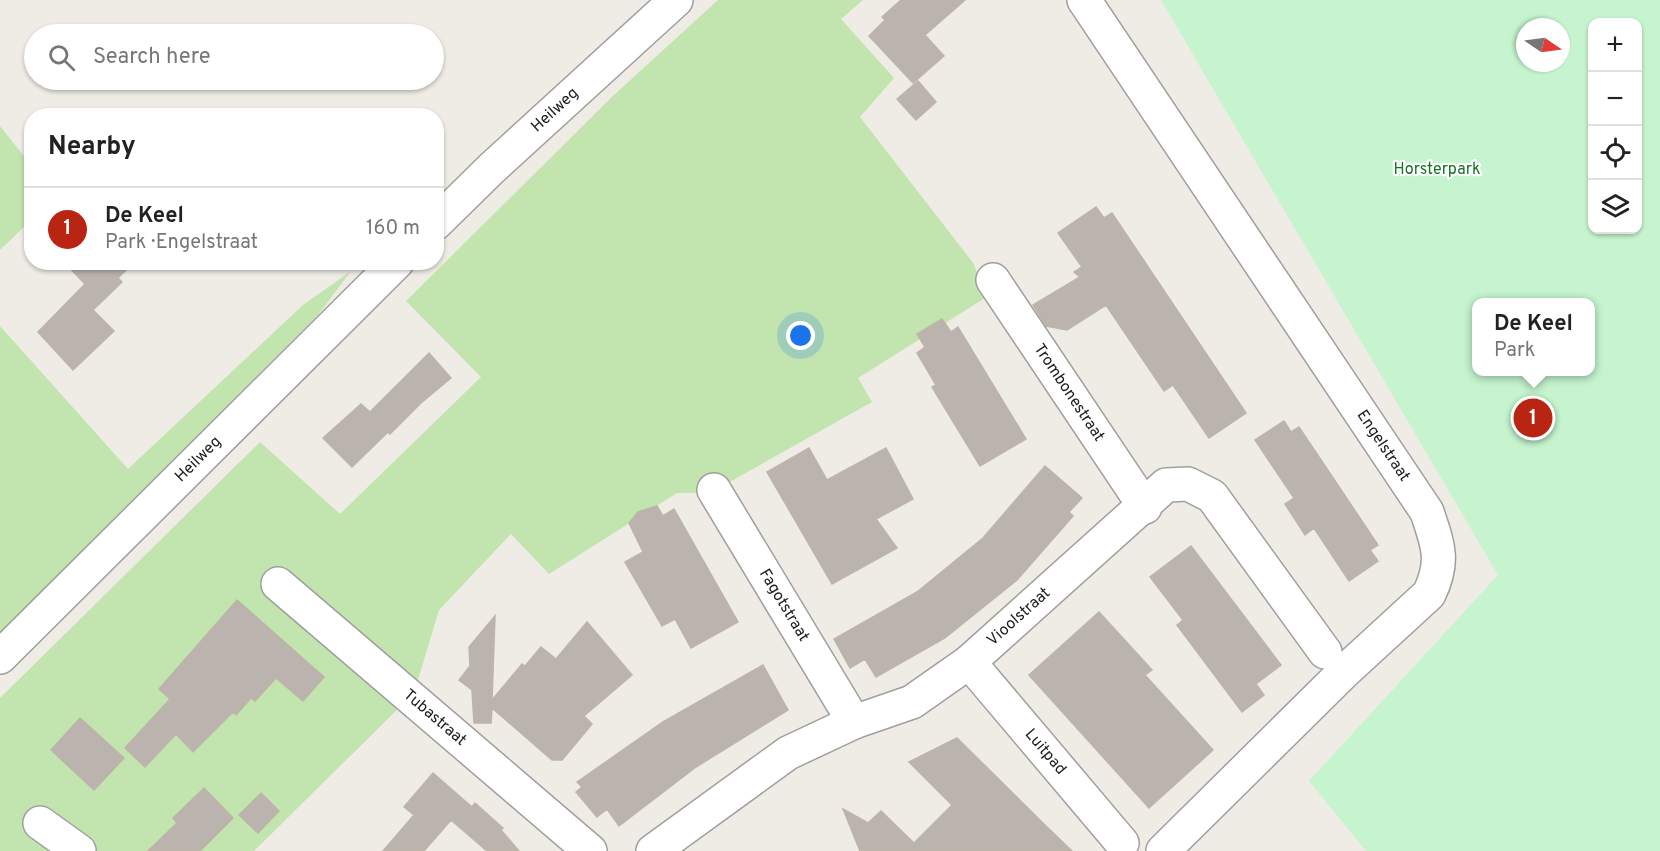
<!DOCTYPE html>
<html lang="en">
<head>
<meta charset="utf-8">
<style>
  body { margin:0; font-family:Overpass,sans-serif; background:#f6f6f6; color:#222 }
  .controls { position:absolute; right:18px; top:18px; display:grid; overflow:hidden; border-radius:12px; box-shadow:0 2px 4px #0004 }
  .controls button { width:54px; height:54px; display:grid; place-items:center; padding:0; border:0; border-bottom:2px solid #e0e0e0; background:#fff; color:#222; font:30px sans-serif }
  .compass { position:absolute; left:1516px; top:18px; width:54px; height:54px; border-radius:50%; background:#fff; box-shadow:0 2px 4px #0004; rotate:103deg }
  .you { position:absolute; left:801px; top:336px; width:21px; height:21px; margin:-15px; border:4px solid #fff; border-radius:50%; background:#1a73e8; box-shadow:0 0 0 9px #1a73e833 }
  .badge { display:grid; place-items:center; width:39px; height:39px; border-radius:50%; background:#b92512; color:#fff; font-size:20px; font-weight:700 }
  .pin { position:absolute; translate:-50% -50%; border:3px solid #fff; box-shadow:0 2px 6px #0006 }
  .popup { position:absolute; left:1472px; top:298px; width:123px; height:78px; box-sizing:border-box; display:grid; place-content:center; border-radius:12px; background:#fff; filter:drop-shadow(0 2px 4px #0005); font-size:20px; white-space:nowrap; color:#767676 }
  .popup b { font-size:22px; color:#222 }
  .popup::after { content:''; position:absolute; left:50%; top:100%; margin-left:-12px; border:12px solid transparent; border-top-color:#fff }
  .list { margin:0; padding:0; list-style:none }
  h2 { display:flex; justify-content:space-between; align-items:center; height:78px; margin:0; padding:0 24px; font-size:26px }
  h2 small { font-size:20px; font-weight:400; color:#767676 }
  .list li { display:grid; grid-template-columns:39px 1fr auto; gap:18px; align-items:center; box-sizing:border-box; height:84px; padding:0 24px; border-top:2px solid #e0e0e0 }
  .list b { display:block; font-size:22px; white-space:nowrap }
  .list p { margin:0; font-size:20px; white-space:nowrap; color:#767676 }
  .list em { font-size:20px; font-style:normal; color:#767676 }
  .icon { flex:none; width:33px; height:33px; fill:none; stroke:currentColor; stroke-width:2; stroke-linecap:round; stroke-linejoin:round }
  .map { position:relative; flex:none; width:1660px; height:851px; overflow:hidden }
  .search { position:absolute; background:#fff; box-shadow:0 2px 4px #0004; left:24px; top:24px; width:420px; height:66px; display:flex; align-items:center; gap:15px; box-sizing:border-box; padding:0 21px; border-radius:33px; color:#767676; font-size:22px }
  .panel { position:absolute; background:#fff; box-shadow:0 2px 4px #0004; left:24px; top:108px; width:420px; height:162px; border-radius:24px }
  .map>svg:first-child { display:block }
  .grass { fill:#c2e4ae }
  .park { fill:#c5f4ce; fill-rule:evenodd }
  .building { fill:#bbb4ae; stroke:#beb4a8; stroke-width:1.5 }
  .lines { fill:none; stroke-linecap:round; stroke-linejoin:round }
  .minor-casing { stroke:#9f9f9f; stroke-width:36 }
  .tertiary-casing { stroke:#9f9f9f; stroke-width:36 }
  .minor { stroke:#fff; stroke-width:33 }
  .tertiary { stroke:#fff; stroke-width:33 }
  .labels { text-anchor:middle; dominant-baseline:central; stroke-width:4.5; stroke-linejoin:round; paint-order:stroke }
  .street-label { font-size:16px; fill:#1e1e1e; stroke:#fff }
  .park-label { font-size:16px; fill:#157228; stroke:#fff }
</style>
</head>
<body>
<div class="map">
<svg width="1660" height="851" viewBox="0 0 1660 851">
  <rect width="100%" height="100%" fill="#eeece4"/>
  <path class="grass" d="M718 0H863L841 19 894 78 860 117 974 264 985 298 858 378 872 402 710 493H677L549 574 511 534 439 610 414 693 254 851H0V698L260 442 340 514 481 377 406 301 614 95Z
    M0 126 31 165V220L0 250Z
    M351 271 318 315 0 634V326L128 469 303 305Z"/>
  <path class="park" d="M1161 0H1660V851H1366L1309 781 1498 575ZM1592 22H1638V230H1592ZM1525 27H1561V63H1525ZM1476 302H1590V372H1476Z"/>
  <path class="building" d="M901 0H965L925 35 944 56 913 83 869 36 885 20 882 17Z
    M918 81 936 102 916 120 897 99Z
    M1096 207 1104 218 1112 213 1246 413 1209 438 1173 385 1164 391 1106 305 1067 330 1046 326 1033 305 1080 277 1074 272 1082 267 1058 233Z
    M64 262H134L118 278 122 282 93 310 114 331 73 370 38 332 85 284Z
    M942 319 951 332 958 327 1026 439 980 466 932 387 936 385 917 353 925 347 917 334Z
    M429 353 451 378 421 403 390 434 388 432 352 467 323 438 361 404 370 412Z
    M1284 421 1291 432 1299 427 1378 545 1370 550 1378 561 1349 581 1314 528 1305 535 1285 504 1294 498 1255 440Z
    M809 448 827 480 886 448 913 499 876 519 897 548 832 584 767 472Z
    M1045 466 1082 498 1069 512 1073 516 1017 580 945 638 876 677 865 659 850 668 834 639 917 592 983 538Z
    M657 506 663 516 674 509 738 622 691 648 675 619 662 626 625 562 643 552 629 523 638 512Z
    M1191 546 1281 665 1256 684 1264 695 1242 712 1177 625 1183 620 1150 577Z
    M237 600 324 677 303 701 276 678 255 701 251 698 236 715 233 712 193 752 176 734 145 767 125 748 170 699 159 689Z
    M1099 612 1152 670 1145 675 1213 750 1149 808 1029 675Z
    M495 616 492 700 522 664 525 666 541 647 556 659 587 622 632 675 584 716 592 724 562 760H552L492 708 491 723H474L472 690 459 680 470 666 469 647Z
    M763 665 788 710 696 767 619 826 607 809 597 817 576 792 582 787 577 782 663 722Z
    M80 718 124 758 94 790 51 750Z
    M957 738 1047 827 1072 851H860L843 809 868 823 881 811 914 843 952 805 909 762Z
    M433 773 472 807 475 803 503 828 501 830 519 851H487L451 820 424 851H383L414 815 404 807Z
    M204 788 233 818 200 851H148L177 823 173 818Z
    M261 793 279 811 258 833 239 815Z"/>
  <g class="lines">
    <defs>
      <g id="minor">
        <path id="s1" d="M1084 0 1427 512C1438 545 1445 561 1429 594L1344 672 1163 851"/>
        <path id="s2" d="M993 280 1145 507"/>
        <path id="s3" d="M714 490 854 722"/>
        <path id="s4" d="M278 584 590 851"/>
        <path id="s5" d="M969 662 1122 843"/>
        <path d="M40 823 79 851"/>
        <path id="s6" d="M653 851 788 753 854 722 912 702 969 662 1166 485 1188 484 1212 496 1325 652"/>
      </g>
      <g id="tertiary">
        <path id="s7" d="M436 223 492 168 676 0"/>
        <path id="s8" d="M0 657 397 262"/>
      </g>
    </defs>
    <use href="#minor" class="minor-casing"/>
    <use href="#tertiary" class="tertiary-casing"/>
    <use href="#minor" class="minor"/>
    <use href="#tertiary" class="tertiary"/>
  </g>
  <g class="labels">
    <g class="street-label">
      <text stroke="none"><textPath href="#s7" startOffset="164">Heilweg</textPath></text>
      <text stroke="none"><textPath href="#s2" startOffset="136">Trombonestraat</textPath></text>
      <text stroke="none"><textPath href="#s1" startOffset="537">Engelstraat</textPath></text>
      <text stroke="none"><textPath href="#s8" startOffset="280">Heilweg</textPath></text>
      <text stroke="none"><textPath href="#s3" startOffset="135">Fagotstraat</textPath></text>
      <text stroke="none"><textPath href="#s6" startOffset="438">Vioolstraat</textPath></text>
      <text stroke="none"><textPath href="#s4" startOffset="206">Tubastraat</textPath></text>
      <text stroke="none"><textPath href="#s5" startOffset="118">Luitpad</textPath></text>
    </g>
    <g class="park-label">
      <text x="1437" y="170">Horsterpark</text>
    </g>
  </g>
</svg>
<div class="controls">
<button>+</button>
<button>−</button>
<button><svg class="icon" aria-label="locate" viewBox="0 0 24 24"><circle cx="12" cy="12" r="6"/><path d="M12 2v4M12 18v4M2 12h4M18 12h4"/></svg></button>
<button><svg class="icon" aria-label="layers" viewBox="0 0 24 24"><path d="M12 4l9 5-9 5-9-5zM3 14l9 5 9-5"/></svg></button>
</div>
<svg class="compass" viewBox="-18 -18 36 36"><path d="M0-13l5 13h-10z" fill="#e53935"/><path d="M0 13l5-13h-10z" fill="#767676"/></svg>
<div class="you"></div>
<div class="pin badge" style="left:1533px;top:418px">1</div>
<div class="popup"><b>De Keel</b>Park</div>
<div class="search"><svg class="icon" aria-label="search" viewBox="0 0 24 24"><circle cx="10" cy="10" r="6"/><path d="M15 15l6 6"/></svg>Search here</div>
<section class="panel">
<h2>Nearby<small></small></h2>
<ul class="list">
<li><span class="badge">1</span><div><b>De Keel</b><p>Park · Engelstraat</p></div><em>160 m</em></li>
</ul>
</section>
</div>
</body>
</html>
